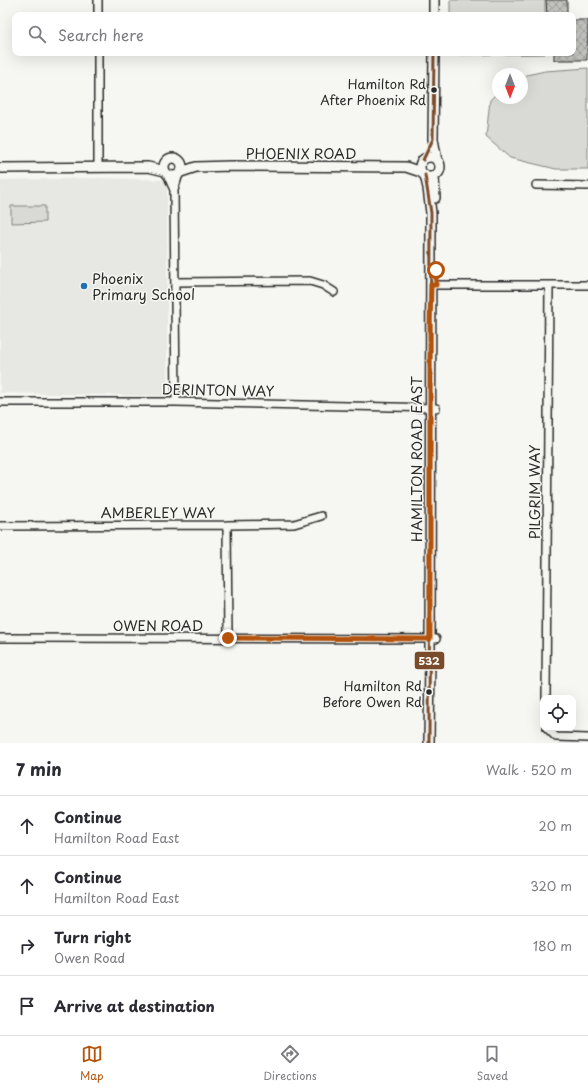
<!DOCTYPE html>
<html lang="en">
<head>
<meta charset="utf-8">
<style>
  body { margin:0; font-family:"Playpen Sans",sans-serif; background:#f7f7f7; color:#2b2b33 }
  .controls { position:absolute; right:12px; bottom:12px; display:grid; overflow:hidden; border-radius:8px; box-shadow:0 4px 16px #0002 }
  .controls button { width:36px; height:36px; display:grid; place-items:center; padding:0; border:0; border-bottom:1px solid #e1e1e2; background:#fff; color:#2b2b33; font:20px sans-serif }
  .compass { position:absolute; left:492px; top:68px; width:36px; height:36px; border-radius:50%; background:#fff; box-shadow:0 4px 16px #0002; rotate:180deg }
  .stop { position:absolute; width:12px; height:12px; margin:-9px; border:3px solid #b45309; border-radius:50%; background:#fff }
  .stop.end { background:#b45309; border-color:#fff; box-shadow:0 1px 4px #0008 }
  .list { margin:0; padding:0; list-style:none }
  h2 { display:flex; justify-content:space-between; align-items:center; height:52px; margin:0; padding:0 16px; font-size:17px }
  h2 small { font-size:13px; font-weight:400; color:#7c7c81 }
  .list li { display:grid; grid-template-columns:26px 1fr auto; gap:12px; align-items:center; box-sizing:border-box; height:60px; padding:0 16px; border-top:1px solid #e1e1e2 }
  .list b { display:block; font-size:15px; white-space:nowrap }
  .list p { margin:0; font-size:13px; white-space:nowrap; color:#7c7c81 }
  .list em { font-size:13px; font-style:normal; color:#7c7c81 }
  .icon { flex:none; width:22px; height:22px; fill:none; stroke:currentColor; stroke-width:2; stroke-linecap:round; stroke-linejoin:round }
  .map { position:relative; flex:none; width:588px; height:743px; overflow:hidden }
  .search { position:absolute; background:#fff; box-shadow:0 4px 16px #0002; left:12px; right:12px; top:12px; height:44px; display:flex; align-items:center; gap:10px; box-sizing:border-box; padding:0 14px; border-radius:8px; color:#7c7c81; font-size:15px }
  .sheet { height:292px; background:#fff }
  nav { display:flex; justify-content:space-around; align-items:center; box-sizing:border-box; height:56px; border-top:1px solid #e1e1e2; background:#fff; font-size:11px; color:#7c7c81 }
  nav a { display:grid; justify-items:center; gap:2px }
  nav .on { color:#b45309 }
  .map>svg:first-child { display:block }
  .built { fill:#e7e7e3 }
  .pitch { fill:#d9d9d5; stroke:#828280 }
  .building { fill:url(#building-cross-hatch); stroke:#2b2b2b }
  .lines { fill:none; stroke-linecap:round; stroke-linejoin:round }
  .street-casing { stroke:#2b2b2b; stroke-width:10 }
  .secondary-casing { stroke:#2b2b2b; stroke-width:12 }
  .street { stroke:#f6f6f2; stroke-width:7 }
  .secondary { stroke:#f6f6f2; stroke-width:9 }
  .bus-1-casing { stroke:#f6f6f2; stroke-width:6 }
  .bus-1 { stroke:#7a4b2a; stroke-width:3 }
  .route { stroke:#b45309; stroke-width:5 }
  .bus-dot { fill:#2b2b2b; stroke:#f6f6f2; stroke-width:1.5 }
  .poi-dot { fill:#1f6fb2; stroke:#f6f6f2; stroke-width:1.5 }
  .labels { text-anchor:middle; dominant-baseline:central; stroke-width:3; stroke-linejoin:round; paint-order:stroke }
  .bus-label { font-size:13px; fill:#2b2b2b; stroke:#f6f6f2; text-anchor:end }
  .street-label { font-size:14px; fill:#2b2b2b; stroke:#f6f6f2 }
  .poi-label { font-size:14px; fill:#2b2b2b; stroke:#f6f6f2; text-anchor:start }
  .line-badge { stroke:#f6f6f2; stroke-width:1.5 }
  .badge-label { font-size:11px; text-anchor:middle; font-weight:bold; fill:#fff }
</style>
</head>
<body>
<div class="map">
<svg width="588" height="743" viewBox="0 0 588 743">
  <defs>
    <pattern id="building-cross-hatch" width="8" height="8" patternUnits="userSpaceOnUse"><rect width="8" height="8" fill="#c3c3c0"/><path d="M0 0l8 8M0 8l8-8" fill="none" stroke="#9f9f9c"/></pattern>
  </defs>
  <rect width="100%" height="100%" fill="#f6f6f2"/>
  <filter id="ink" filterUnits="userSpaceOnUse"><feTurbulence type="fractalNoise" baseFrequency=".025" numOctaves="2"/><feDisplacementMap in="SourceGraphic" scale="8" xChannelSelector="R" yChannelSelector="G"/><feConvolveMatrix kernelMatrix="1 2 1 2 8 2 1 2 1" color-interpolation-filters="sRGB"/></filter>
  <g filter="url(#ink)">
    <path class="built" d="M98 178 167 180V396L0 393V180Z"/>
    <path class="pitch" d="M450 0H545V15H450Z
      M450 53H545V54L450 55Z
      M588 68V169H556L510 158 486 137 490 100 498 92V98H522V76L545 71Z
      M11 206H45V222L11 223Z"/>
    <path class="building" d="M546 0H567V15H547Z
      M573 20H588L587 60H554V53H573Z"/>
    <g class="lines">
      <defs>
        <path id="street" d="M98 0V15
          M98 167V53
          M167 174 174 190
          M536 185 588 186
          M176 282 310 281 323 285 334 292
          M431 285H588
          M0 402H176L436 408
          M176 402 174 190 179 174
          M227 525 294 524 321 516
          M0 526 227 525 228 637
          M0 638 436 639
          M546 698 549 286
          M547 728 556 737 588 738"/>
        <path id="secondary" d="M434 0V15
          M434 53 433 139 437 161
          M420 167a10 10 0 1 1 20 0a10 10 0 1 1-20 0Z
          M164 167a9 9 0 1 1 18 0a9 9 0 1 1-18 0Z
          M0 168 148 167 165 171
          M181 172 196 167 231 166 406 167 421 172
          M425 175 428 188 431 213 430 655 429 743
          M434 176 435 198"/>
      </defs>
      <use href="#street" class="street-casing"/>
      <use href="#secondary" class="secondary-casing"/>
      <use href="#street" class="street"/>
      <use href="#secondary" class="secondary"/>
      <defs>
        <path id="bus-1" d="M423 160 433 139 434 53
          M425 175 431 213 429 743"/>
      </defs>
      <use href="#bus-1" class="bus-1-casing"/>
      <use href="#bus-1" class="bus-1"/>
    </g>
  </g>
  <g class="lines" filter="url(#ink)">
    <path class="route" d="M228 638 430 639V323L431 285H436V270"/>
  </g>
  <g class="bus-dot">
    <circle cx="434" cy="90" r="3.5"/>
    <circle cx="429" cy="692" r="3.5"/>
  </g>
  <circle class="poi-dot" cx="84" cy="286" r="4"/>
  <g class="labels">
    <g class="bus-label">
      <text x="426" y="83">Hamilton Rd<tspan x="426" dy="16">After Phoenix Rd</tspan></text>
      <text x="422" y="685">Hamilton Rd<tspan x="422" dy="16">Before Owen Rd</tspan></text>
    </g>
    <g class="street-label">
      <text x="301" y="153">PHOENIX ROAD</text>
      <text transform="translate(218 390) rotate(1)">DERINTON WAY</text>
      <text transform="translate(416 459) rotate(-90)">HAMILTON ROAD EAST</text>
      <text transform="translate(534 492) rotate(-90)">PILGRIM WAY</text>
      <text x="158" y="512">AMBERLEY WAY</text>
      <text x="158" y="625">OWEN ROAD</text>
    </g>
    <g class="poi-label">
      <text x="92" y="278">Phoenix<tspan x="92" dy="16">Primary School</tspan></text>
    </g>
  </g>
  <rect class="line-badge" x="414" y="651" width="31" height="19" rx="4" fill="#7a4b2a"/>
  <g class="badge-label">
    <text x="429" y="665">532</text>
  </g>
</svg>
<div class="controls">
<button><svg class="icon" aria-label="locate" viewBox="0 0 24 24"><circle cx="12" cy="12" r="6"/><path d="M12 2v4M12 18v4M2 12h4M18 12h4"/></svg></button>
</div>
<svg class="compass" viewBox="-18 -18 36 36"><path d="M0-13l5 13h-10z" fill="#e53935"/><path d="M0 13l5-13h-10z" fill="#7c7c81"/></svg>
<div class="stop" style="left:436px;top:270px"></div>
<div class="stop end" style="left:228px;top:638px"></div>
<div class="search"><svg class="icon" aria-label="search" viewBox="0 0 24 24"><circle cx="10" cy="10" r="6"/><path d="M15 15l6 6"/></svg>Search here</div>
</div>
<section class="sheet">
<h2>7 min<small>Walk · 520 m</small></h2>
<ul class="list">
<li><svg class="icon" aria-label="ahead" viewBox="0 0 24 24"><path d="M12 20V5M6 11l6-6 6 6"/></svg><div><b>Continue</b><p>Hamilton Road East</p></div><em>20 m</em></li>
<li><svg class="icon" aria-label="ahead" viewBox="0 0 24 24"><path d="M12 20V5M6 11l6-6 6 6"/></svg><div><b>Continue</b><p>Hamilton Road East</p></div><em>320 m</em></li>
<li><svg class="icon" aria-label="right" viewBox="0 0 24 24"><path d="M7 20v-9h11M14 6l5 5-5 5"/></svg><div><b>Turn right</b><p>Owen Road</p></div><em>180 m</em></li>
<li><svg class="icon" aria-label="arrive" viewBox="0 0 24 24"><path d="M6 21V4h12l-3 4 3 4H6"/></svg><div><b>Arrive at destination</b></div></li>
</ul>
</section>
<nav>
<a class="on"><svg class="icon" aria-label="map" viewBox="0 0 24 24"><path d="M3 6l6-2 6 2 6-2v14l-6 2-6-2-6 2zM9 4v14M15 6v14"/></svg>Map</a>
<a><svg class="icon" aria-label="directions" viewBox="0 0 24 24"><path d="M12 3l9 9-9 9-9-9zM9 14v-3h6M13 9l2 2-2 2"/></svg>Directions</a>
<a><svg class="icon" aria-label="saved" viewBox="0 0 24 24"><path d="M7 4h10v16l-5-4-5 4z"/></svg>Saved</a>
</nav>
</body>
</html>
